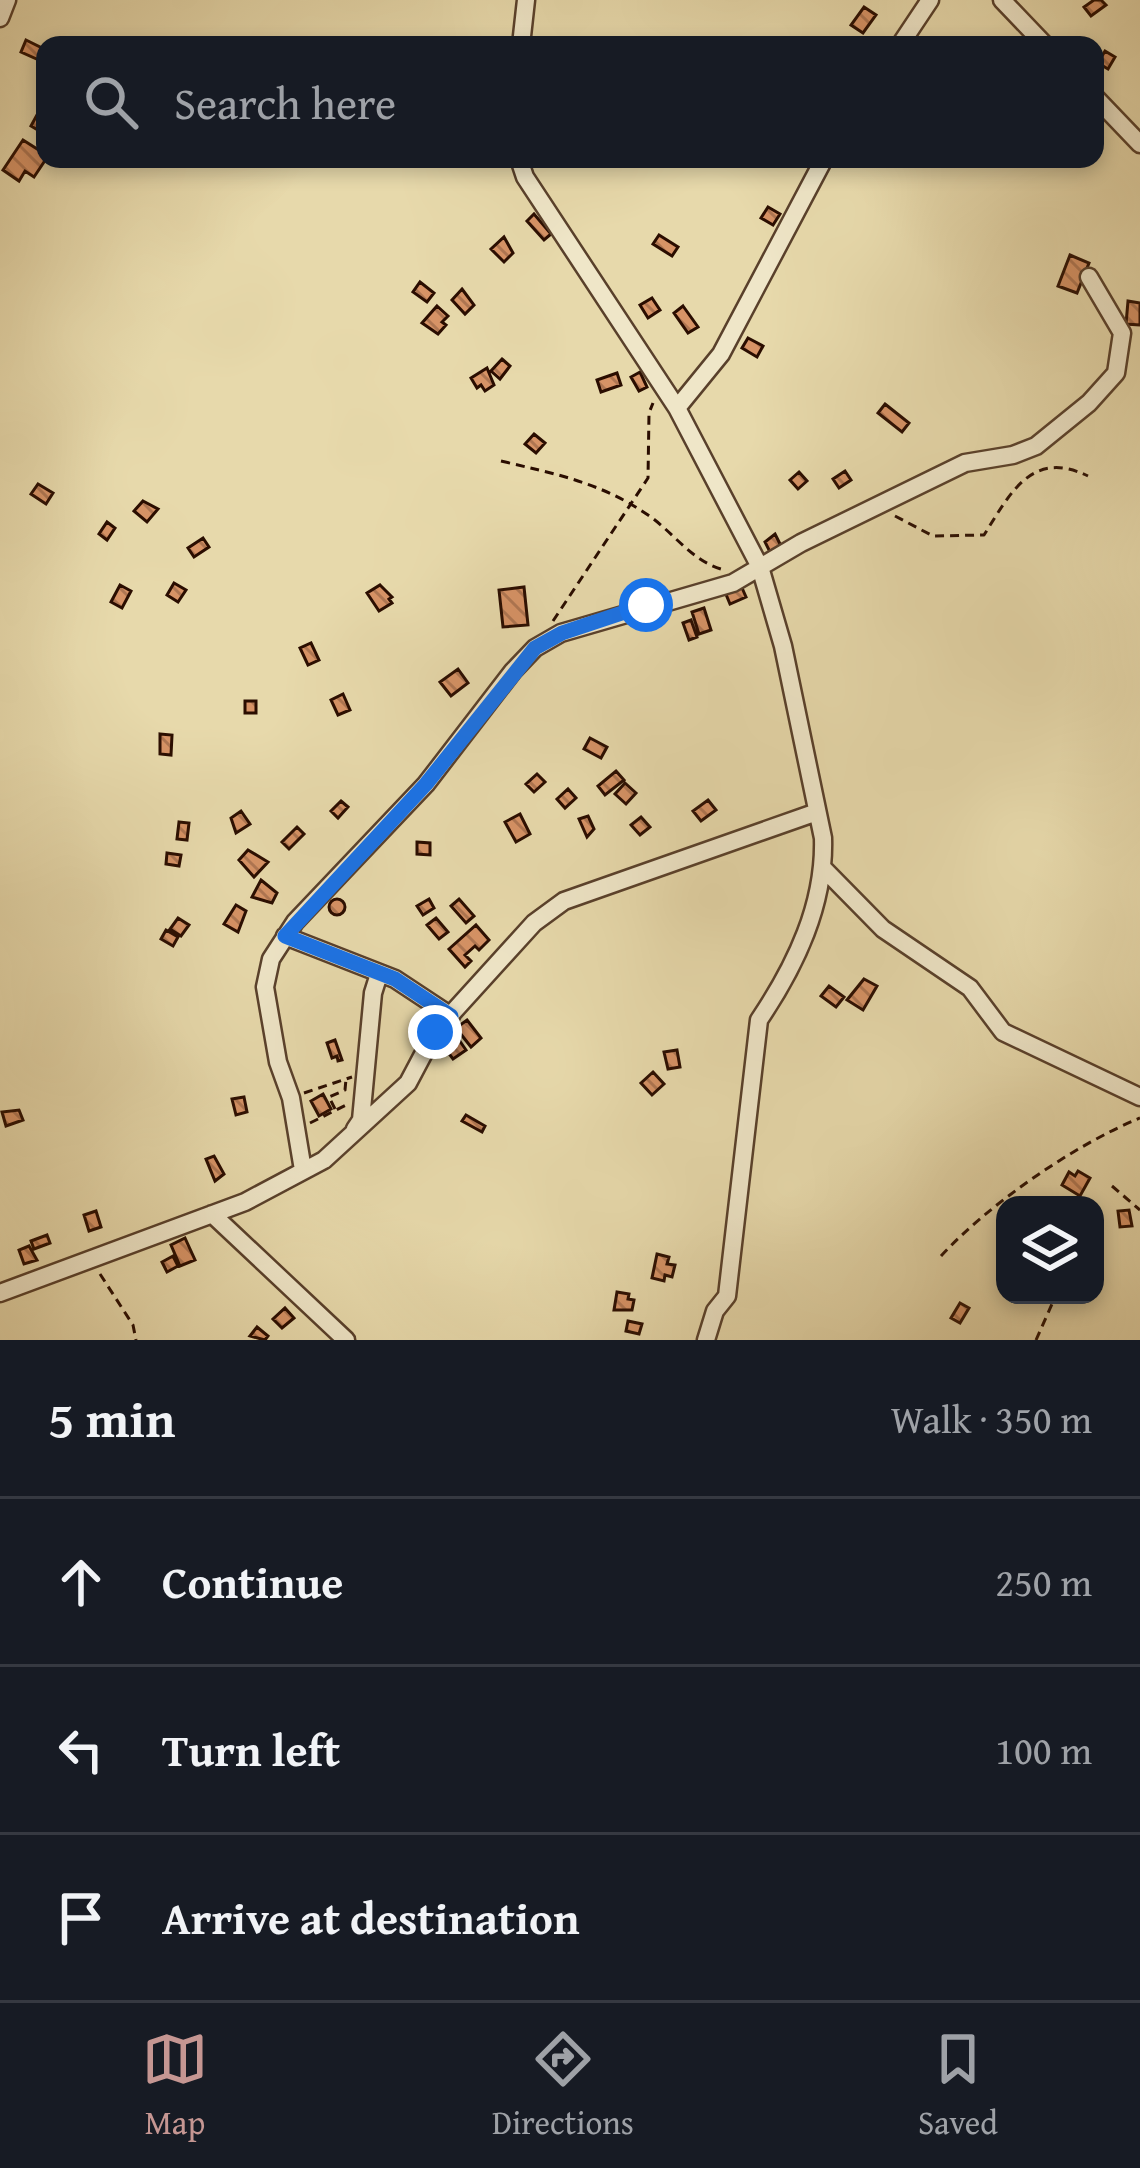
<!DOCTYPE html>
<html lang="en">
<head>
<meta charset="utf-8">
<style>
  body { margin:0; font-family:"Gentium Book Plus",serif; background:#242831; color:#f1f3f6 }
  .controls { position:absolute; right:36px; bottom:36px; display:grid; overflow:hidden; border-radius:24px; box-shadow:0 6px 18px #0003 }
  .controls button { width:108px; height:108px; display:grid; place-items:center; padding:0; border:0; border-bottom:3px solid #363941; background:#171b24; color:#f1f3f6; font:60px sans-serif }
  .stop { position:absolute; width:36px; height:36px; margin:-27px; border:9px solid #1a73e8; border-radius:50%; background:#fff }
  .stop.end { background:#1a73e8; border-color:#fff; box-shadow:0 3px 12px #0008 }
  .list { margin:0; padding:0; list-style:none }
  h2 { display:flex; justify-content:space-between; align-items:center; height:156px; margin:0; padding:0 48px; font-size:51px }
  h2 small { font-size:39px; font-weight:400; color:#9ea1a6 }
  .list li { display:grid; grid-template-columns:78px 1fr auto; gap:36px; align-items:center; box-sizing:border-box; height:168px; padding:0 48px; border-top:3px solid #363941 }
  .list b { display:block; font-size:45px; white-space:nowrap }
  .list em { font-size:39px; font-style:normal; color:#9ea1a6 }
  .icon { flex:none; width:66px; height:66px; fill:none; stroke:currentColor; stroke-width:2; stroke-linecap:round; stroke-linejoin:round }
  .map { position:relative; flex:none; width:1140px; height:1340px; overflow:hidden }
  .search { position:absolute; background:#171b24; box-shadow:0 6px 18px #0003; left:36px; right:36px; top:36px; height:132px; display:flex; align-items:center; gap:30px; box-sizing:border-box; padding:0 42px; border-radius:24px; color:#9ea1a6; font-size:45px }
  .sheet { height:660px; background:#171b24 }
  nav { display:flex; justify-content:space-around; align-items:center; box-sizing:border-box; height:168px; border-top:3px solid #363941; background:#171b24; font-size:33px; color:#9ea1a6 }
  nav a { display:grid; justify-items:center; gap:6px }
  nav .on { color:#c59692 }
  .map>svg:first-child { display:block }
  .building { fill:url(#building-back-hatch); stroke:#2a0d00; stroke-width:3 }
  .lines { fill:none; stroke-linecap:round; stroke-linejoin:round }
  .minor-casing { stroke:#59402b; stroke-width:21 }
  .path { stroke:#2a0d00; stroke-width:3; stroke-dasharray:9 6; stroke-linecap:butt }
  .minor { stroke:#efe6c8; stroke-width:16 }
  .route { stroke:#1a73e8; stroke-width:15 }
</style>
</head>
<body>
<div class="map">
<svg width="1140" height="1340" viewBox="0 0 1140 1340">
  <defs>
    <pattern id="building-back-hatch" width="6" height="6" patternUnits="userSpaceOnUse" patternTransform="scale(3)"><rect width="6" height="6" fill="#d79366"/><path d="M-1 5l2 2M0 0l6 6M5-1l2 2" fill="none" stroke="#af7652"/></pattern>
  </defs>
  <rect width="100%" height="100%" fill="#e7d9ab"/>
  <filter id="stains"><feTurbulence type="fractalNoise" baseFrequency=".00167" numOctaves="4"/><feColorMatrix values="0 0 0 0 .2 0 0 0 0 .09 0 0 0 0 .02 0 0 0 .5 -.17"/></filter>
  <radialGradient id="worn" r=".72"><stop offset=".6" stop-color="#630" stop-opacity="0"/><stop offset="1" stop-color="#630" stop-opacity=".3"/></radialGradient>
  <path class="building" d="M1094 0H1101L1106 5 1091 16 1084 7Z
    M864 7 876 15 863 33 851 25Z
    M26 40 44 49 39 60 21 52Z
    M1105 51 1115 57 1108 69 1098 63Z
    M38 113 45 117 43 133 31 126Z
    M23 140 45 154 46 159 34 177 25 171 19 181 3 170Z
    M768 207 780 214 773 225 761 218Z
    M534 214 551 234 544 240 527 221Z
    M659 235 678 247 672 256 653 244Z
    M504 237 513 253 504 262 491 249Z
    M1070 255 1089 263 1077 293 1058 286Z
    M420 282 434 293 427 302 413 292Z
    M462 289 474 305 465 314 452 300Z
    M652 298 660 310 648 318 640 305Z
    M1128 301 1140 303V325L1126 324Z
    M437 306 448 316 442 322 446 325 438 334 422 323Z
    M683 306 698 327 688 333 674 313Z
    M748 338 763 346 757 357 742 348Z
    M502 359 510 366 500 379 491 371Z
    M487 368 494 385 485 391 481 385 477 388 471 378Z
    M640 372 647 387 639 391 631 377Z
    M617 373 621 385 601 392 597 380Z
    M885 404 909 423 902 432 878 413Z
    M534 434 545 443 536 453 525 444Z
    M845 471 851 480 839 488 833 479Z
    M799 472 807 481 798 489 790 480Z
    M38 484 53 493 46 504 31 494Z
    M143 501 158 509 147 522 134 511Z
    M107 522 115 528 107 540 99 534Z
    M775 534 781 546 770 552 765 542Z
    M203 538 209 547 194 557 188 548Z
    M739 581 746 597 730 604 723 587Z
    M174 583 186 590 178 602 167 595Z
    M120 585 131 591 122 608 111 602Z
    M380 585 392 597 389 599 392 603 379 611 367 593Z
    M524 587 528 625 503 627 499 590Z
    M704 608 711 630 699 634 692 612Z
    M691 620 697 637 689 640 683 623Z
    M311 643 319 660 308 665 300 648Z
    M458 669 468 683 451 696 440 682Z
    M343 694 350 710 338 715 331 700Z
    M245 701H256V713H245Z
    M160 734 172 735 171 755 160 754Z
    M590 738 607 747 601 758 584 749Z
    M616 771 624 780 605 795 598 786Z
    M537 774 545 782 534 792 526 784Z
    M625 783 636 793 626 804 615 794Z
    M568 789 576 798 565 808 557 799Z
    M708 800 716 810 701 821 693 811Z
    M341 801 348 807 338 818 331 811Z
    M241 811 250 824 236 833 231 818Z
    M520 814 530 834 516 842 505 822Z
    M588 816 594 829 587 837 579 819Z
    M641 817 650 827 640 835 631 825Z
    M179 822 189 823 187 840 177 839Z
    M297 827 304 834 289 849 282 842Z
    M417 842 430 843V855L417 854Z
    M248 850 268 862 254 877 239 860Z
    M167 853 181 855 179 866 166 864Z
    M261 880 277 893 272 903 252 897Z
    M429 899 434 908 423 915 417 906Z
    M459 899 474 916 466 923 451 906Z
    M329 907a8 8 0 1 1 16 0a8 8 0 1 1-16 0Z
    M236 905 246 911 238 932 224 924Z
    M178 918 189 925 181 936 170 929Z
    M436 918 448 932 439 939 427 925Z
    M476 925 489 940 479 950 475 946 465 955 471 961 465 967 449 949Z
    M166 930 178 937 173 946 161 939Z
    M864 979 877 986 863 1010 847 1000Z
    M829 986 844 997 836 1007 821 996Z
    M467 1020 481 1038 471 1047 456 1028Z
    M457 1037 466 1050 453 1059 444 1047Z
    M335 1040 342 1060 338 1061 337 1056 332 1058 327 1043Z
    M677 1050 680 1067 668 1069 664 1052Z
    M653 1072 664 1084 652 1095 641 1083Z
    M323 1094 331 1109 319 1116 311 1101Z
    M244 1097 247 1112 236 1115 232 1099Z
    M19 1110 23 1120 6 1126 2 1112Z
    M466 1115 485 1126 482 1132 462 1121Z
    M214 1156 224 1174 215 1181 206 1159Z
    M1078 1171 1090 1178 1080 1196 1062 1185 1069 1172 1075 1176Z
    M1129 1210 1132 1226 1120 1227 1118 1211Z
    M96 1211 101 1227 89 1231 84 1215Z
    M47 1235 50 1243 34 1249 31 1241Z
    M185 1238 195 1260 180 1266 171 1245Z
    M29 1246 37 1260 24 1264 19 1250Z
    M657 1254 669 1257 667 1264 675 1265 672 1277 665 1275 664 1281 652 1278Z
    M173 1256 178 1266 167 1272 162 1262Z
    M617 1292 629 1294 628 1299 634 1300 632 1310H614Z
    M960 1303 969 1308 960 1323 951 1318Z
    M285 1308 294 1318 282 1328 273 1319Z
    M628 1321 642 1324 639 1334 626 1331Z
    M257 1327 268 1336 265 1340 250 1336Z"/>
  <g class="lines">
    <defs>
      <path id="minor" d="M1002 0 1045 45
        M0 18 7 0
        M521 45 526 0
        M900 45 930 0
        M1095 97 1140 144
        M519 159 525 177 677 408 760 567 783 646 823 838C825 904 796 965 759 1020L727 1296 715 1311 706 1340
        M677 408 721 354 824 159
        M824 869 883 929 970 988 1003 1032 1140 1097
        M285 936 395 979 451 1016
        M355 1129 361 1120 373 993 379 974
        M303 1170 291 1098 278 1062 265 987 271 959 295 922 426 784 513 671 535 648 561 633 733 583 801 543 965 463 1013 455 1036 446 1089 403 1116 373 1122 333 1089 277
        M212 1214 346 1340
        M0 1293 245 1202 324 1160 408 1083 435 1032 534 923 564 901 817 812"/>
    </defs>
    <use href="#minor" class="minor-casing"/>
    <path class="path" d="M501 461C555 474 600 482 648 515 673 532 691 560 721 569
      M895 516 933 536 984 535C1011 492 1032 449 1088 476
      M553 621 648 478 649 413 653 403
      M304 1093 352 1077
      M335 1109 329 1097 345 1090 346 1079
      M310 1123 350 1103
      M1112 1186 1140 1210
      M941 1256C989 1204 1074 1145 1140 1118
      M100 1274 133 1325 136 1340
      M1036 1340 1056 1295"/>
    <use href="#minor" class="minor"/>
  </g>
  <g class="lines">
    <path class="route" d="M435 1032 451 1016 395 979 285 936 426 784 535 648 562 633 646 605"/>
  </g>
  <rect width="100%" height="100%" filter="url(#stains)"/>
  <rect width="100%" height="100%" fill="url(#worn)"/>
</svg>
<div class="controls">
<button><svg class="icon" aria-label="layers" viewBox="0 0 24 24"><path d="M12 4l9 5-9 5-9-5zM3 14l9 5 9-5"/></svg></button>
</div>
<div class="stop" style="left:646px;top:605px"></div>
<div class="stop end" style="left:435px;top:1032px"></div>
<div class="search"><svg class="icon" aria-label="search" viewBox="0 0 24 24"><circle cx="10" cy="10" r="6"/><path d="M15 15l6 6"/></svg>Search here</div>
</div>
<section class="sheet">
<h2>5 min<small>Walk · 350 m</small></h2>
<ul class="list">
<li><svg class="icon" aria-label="ahead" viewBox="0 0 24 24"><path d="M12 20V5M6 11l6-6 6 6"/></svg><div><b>Continue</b></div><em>250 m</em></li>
<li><svg class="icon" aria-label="left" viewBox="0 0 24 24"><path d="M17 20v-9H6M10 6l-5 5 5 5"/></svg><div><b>Turn left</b></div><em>100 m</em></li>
<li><svg class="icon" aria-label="arrive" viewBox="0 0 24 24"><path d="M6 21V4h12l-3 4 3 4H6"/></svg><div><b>Arrive at destination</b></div></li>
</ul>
</section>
<nav>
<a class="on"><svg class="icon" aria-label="map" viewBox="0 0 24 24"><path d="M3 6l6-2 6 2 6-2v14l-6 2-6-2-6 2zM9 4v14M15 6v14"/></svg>Map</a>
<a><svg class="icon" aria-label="directions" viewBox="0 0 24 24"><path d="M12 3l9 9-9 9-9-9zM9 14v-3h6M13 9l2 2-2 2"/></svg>Directions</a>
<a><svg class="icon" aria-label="saved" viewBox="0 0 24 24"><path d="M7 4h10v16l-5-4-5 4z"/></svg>Saved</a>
</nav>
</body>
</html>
